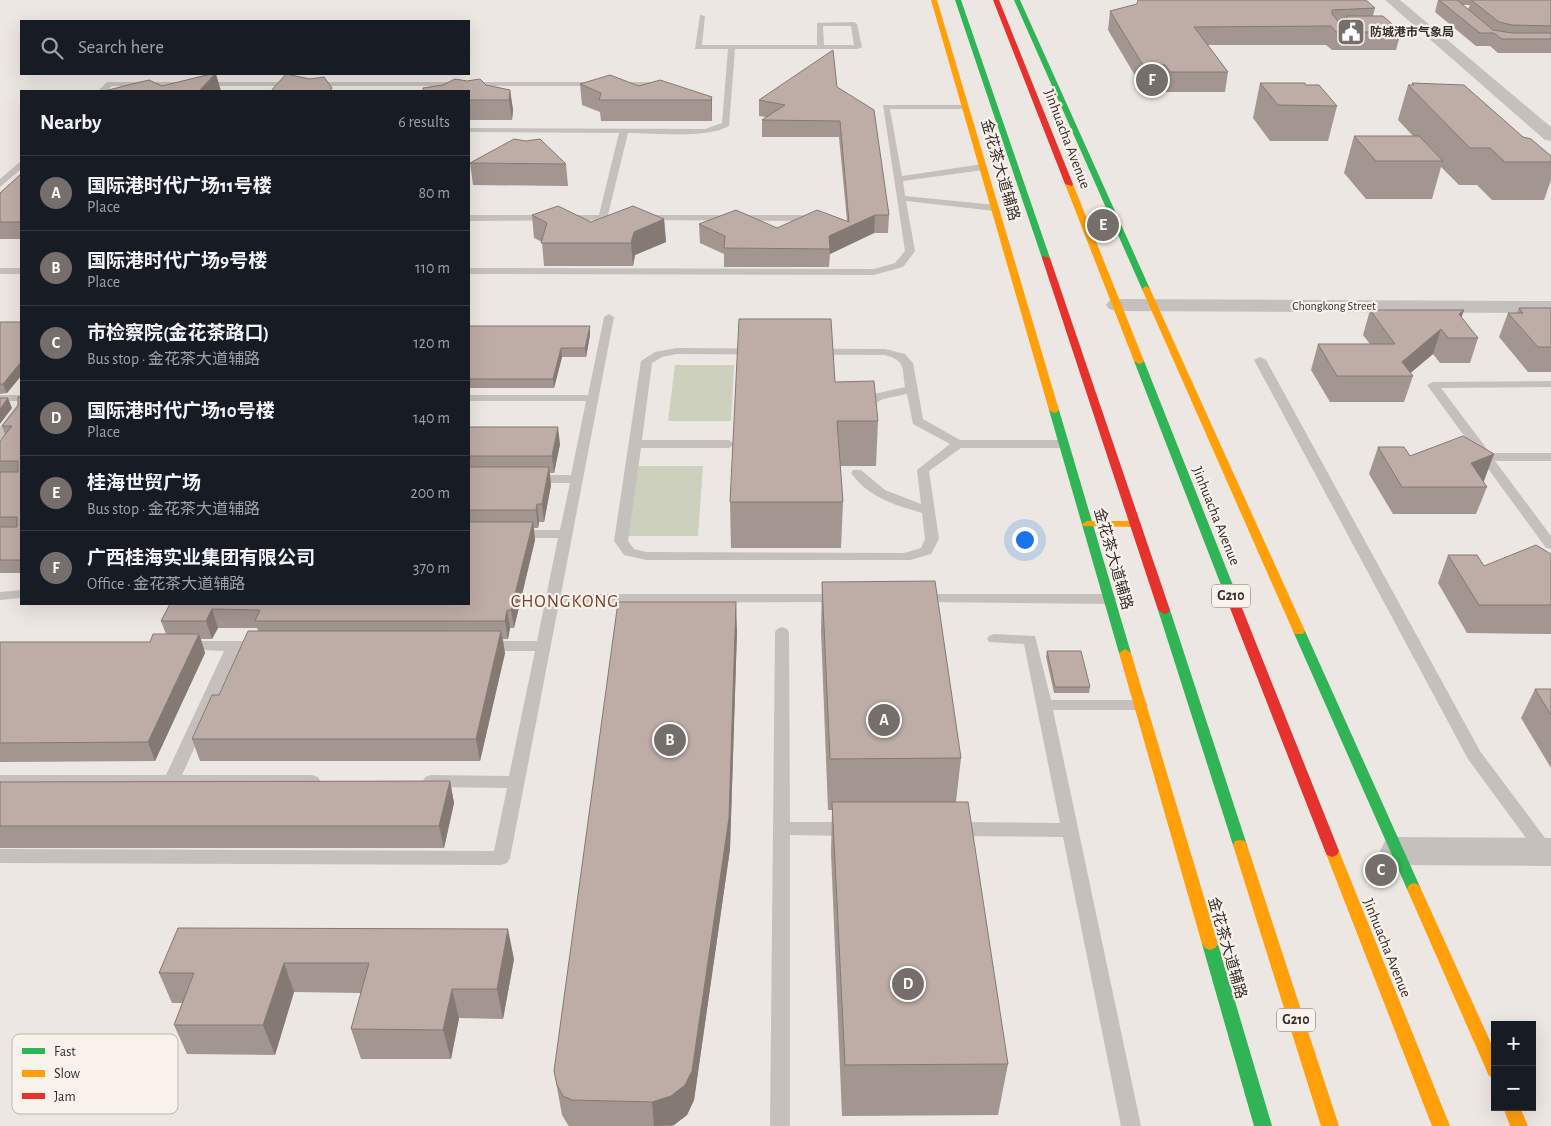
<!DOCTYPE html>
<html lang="en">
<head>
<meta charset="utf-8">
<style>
  body { margin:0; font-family:"Alegreya Sans","Noto Sans SC",sans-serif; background:#242831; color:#f1f3f6 }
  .controls { position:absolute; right:15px; bottom:15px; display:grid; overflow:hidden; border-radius:0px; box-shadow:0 5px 20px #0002 }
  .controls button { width:45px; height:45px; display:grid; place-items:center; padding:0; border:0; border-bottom:1px solid #363941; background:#171b24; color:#f1f3f6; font:25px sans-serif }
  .you { position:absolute; left:1024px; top:539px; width:18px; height:18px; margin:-12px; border:4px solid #fff; border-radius:50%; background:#1a73e8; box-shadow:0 0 0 8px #1a73e833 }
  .badge { display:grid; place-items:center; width:32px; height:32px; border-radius:50%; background:#756e6a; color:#fff; font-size:16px; font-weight:700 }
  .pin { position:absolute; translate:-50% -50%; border:2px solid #fff; box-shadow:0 1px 5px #0006 }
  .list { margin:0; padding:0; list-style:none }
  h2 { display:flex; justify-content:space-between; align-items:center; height:65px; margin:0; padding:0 20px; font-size:21px }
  h2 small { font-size:16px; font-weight:400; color:#9ea1a6 }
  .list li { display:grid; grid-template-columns:32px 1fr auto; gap:15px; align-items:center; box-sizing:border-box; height:75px; padding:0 20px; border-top:1px solid #363941 }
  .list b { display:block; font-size:19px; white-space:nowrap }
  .list p { margin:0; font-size:16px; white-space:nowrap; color:#9ea1a6 }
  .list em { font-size:16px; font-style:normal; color:#9ea1a6 }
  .icon { flex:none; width:28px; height:28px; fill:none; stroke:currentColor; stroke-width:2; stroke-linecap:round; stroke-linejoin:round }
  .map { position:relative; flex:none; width:1551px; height:1126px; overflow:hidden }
  .search { position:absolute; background:#171b24; box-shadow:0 5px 20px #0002; left:20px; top:20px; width:450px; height:55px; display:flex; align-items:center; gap:12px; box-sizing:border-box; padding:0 18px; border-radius:0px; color:#9ea1a6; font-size:19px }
  .panel { position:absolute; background:#171b24; box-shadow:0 5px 20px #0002; left:20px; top:90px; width:450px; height:515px; border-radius:0px }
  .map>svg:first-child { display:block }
  .green { fill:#cdd0bd }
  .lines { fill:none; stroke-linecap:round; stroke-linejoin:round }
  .lane { fill:#c5c0bb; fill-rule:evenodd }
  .street { fill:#c5c0bb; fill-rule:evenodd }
  .fast { fill:#30b455; fill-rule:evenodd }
  .slow { fill:#ff9f0a; fill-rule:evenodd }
  .jam { fill:#e5322d; fill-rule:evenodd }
  .wall { fill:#a3958f; fill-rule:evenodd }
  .shaded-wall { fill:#857974 }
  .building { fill:#beada6; stroke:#857974 }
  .labels { text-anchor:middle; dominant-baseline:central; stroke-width:4.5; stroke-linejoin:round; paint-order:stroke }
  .far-poi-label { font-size:12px; font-weight:bold; fill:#352d2a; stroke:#f8f2ea; text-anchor:start }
  .far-street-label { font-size:12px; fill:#352d2a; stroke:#f8f2ea }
  .shield { fill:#f8f2ea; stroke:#706864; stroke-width:1 }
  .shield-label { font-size:14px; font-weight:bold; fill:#352d2a }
  .street-label { font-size:15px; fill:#352d2a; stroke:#f8f2ea }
  .quarter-label { font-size:18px; letter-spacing:1px; fill:#7c3f2b; stroke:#f8f2ea }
  .key { fill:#f8f2ea; stroke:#beb7b0; stroke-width:1 }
  .key-label { font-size:14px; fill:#352d2a }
</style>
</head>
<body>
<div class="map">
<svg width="1551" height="1126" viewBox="0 0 1551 1126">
  <rect width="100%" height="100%" fill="#ece7e2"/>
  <path class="green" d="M675 365H734L731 421H668Z
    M638 466H703L698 536H628Z"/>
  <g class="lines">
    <path class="lane" d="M700 15 705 16 702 45H817V23L854 22 857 24 862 47 858 49H735L729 126C706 139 655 133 628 133L608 215 623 216V220L469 221V215H599L619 133 469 132V128L705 129 722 123 728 49H695ZM823 26H851L854 45H824Z
      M107 82H663L667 84 663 86H112L106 91H98Z
      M883 105H968V109H890L902 176 983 164 987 167 983 170 903 181 905 196 995 205 1000 208 995 211 906 201 915 251 903 267 874 275 469 274V268L874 269 895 263 905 251Z
      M21 161V169L0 187V179Z
      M644 215H818L823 218 818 221 641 220V216Z
      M0 268H21V274H0Z
      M609 314 614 317 561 594H838L843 596 845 599 843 602 559 603 510 858 507 863 501 865 0 863V849L494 851 507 788 431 787 425 785 423 781 425 777 431 775 509 776 535 651H486L481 649 479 646 481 643 486 641H537L558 538H517L510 534 517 530H560L570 483H532L526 479 532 475H571L586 401H469V395H588L604 317Z
      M676 348 885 349 905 354 913 363 923 419 960 440H1064L1070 444 1064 448H961L929 471 939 539 931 554 910 560H646L624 555 614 541 641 361 655 352ZM676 354 885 355C906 361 902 368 905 387L874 394 854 408 860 412 883 399 907 394 913 424 950 444 917 470 921 504 885 490 861 470H853L851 473C868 497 895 505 922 513L925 539 921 548 904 553 646 552 634 549 628 541 641 448H729L735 444 729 440H642L652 363 662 357Z
      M1260 357 1266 360 1480 751 1551 846V866L1545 864 1468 759 1254 360Z
      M1551 381V387L1441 388 1490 453H1551V461H1495L1551 536V549L1546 548 1427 385 1433 382Z
      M0 395H21V401H0Z
      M21 404V416L4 438 0 439V427L17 405Z
      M21 590V598L0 600V592Z
      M920 594H1109L1114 596 1116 599 1114 602 1109 604 915 602 913 599 915 596Z
      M782 627 787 629 789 632 790 822H849L855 824 858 829 855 834 849 836 790 835V1126H770L775 632 777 629Z
      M994 634 1035 636 1051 700H1140L1145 701 1148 705 1145 709 1140 710H1053L1141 1126H1121L1063 837 953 836 947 834 944 829 947 824 953 822 1060 823 1024 644 989 642 987 639 989 636Z
      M186 641H259L264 643 266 646 264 649 239 651 182 775H312L318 777 320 781 318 785 312 787H0V775H166L224 651 181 649 179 646 181 643Z"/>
    <path class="street" d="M1385 0H1400L1551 127V141L1545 140Z
      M1116 299 1551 301V313L1116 311 1109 309 1106 305 1109 301Z
      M1397 837 1551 838V866L1397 865 1385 861 1380 851 1385 841Z"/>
    <path class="fast" d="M955 0H961L1050 258 1049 260 1042 258Z
      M1014 0H1020L1150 289 1149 291H1143L1142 289Z
      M1139 358 1144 361 1240 603 1238 606H1230L1228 603 1134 361Z
      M1054 407 1059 410 1131 653 1129 656H1121L1119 653 1049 410Z
      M1164 606 1170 610 1247 845 1245 849 1240 850 1235 849 1233 845 1158 610Z
      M1299 627 1305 631 1421 889 1419 893 1414 895 1409 893 1407 889 1293 631Z
      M1210 938 1215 940 1218 944 1272 1126H1254L1202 944 1205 940Z"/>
    <path class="slow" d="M931 0H937L1059 410 1057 412 1054 413 1049 410Z
      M1066 182 1073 184 1144 361 1142 363 1139 364 1134 361 1065 184Z
      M1146 286 1150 289 1305 631 1303 634H1295L1293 631 1142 289Z
      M1087 521H1136L1141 524 1136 527 1083 526 1082 524Z
      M1125 649 1131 653 1218 944 1215 948 1210 950 1205 948 1202 944 1119 653Z
      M1240 840 1245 841 1247 845 1339 1126H1321L1233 845 1235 841Z
      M1332 845 1337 847 1339 851 1450 1126H1432L1325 851 1327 847Z
      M1414 883 1419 885 1421 889 1495 1052V1078L1489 1076 1407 889 1409 885Z
      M1503 1107H1520L1528 1126H1510Z"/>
    <path class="jam" d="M993 0H999L1073 184 1072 186 1065 184Z
      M1043 256 1050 258 1170 610 1168 613 1164 614 1158 610 1042 258Z
      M1234 599 1240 603 1339 851 1337 855 1332 857 1327 855 1325 851 1228 603Z"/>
  </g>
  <path class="wall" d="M1438 0H1551V53H1498L1490 46H1476L1435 12ZM1463 5H1470L1468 9Z
    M1375 8 1373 16 1401 32 1396 50H1332L1326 45H1208L1228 72 1225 92H1166L1161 84H1140L1108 30 1110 11Z
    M1260 83 1306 85 1337 106 1328 141H1270L1253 118Z
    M1412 83 1523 137 1551 156V180L1544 200H1492L1477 185H1459L1441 167 1432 199H1366L1344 173 1354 136H1413L1398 120 1408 85H1412Z
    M580 84 639 86 712 97V121H601L600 112 582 105Z
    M486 85 510 90 513 110 512 120H469V91Z
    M837 87 889 215 888 233H874L830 254 829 267H724V254L700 243 699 224 777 228 847 221 839 137H762V120L766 117 759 116V100Z
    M470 163 566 164 568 186 473 185Z
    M21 174V239H0V193Z
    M532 215 591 222 664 219 666 242 635 255 633 266H544L542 242 534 238Z
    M1519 308H1551V372H1528L1499 337 1508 313H1517Z
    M1370 310H1464L1461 317 1478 338 1470 363H1440L1433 354 1410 373 1413 376 1404 402H1330L1311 370 1318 344H1370L1363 335Z
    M0 322H21V376L7 393 0 394Z
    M469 326H590V335L586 357H562L554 388H469Z
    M835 382 878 421 876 466H840L843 502 841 548H731L730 502Z
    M21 397V573H0V441L5 434 2 426 18 406Z
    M469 427 560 444 554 473H550L551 485 544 522H539L538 528H534L535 540 514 628H510L508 639H503L505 653 480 761H200L192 739 258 631 257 628H218L212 639H201L205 653 155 761 0 762V642H150L166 634 161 621 170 604H469Z
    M1378 447 1410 456 1484 481 1483 482 1487 487 1476 514H1393L1369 474Z
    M1551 554V634L1467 633 1438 583 1448 555 1484 566Z
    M822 582 961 758 956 802 1008 1064 998 1115 842 1116 831 853 832 810H828L821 631Z
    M737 631 730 849 694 1100 687 1115 674 1125 672 1126H569L568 1125 562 1115 554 1071Z
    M1047 651 1090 687 1089 693H1054L1046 657Z
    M1535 689H1551V768L1521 718Z
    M450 781 454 803 444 848H0V782Z
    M178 928 514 959 503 1019 459 1018 451 1059H361L351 1029 361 993 294 992 275 1055 187 1054 174 1025 182 1003H172L159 973Z"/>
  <path class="shaded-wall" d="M215 74H216L221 91H199Z
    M510 90 513 110 512 120 509 100Z
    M712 97V121L711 100Z
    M875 215 874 233 830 254 829 236Z
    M664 219 666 242 635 255 633 266 631 243 634 232Z
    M1464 310 1456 334 1450 339 1459 314Z
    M590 326V335L586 357 585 348Z
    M1441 329 1433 354 1407 376 1402 362Z
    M561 348 562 357 554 388 553 379Z
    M21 362V376L7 393 3 384Z
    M8 398 12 408 0 424V409Z
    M558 427 560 444 554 473 552 456Z
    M1494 454 1484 481 1469 487 1471 463Z
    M549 467 551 485 544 522 542 504Z
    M537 504 539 522 538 528 536 510Z
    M533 522 535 540 514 628 511 610Z
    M736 602 737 631 730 849 694 1100 687 1115 674 1125 654 1126 652 1102Z
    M212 609 218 628 212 639 206 621Z
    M507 610 510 628 508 639 505 621Z
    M501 631 505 653 480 761 476 739Z
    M199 634 205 653 155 761 148 742Z
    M450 781 454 803 444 848 439 826Z
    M508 929 514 959 503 1019 497 989Z
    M284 963 294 992 275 1055 263 1025Z
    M452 989 459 1018 451 1059 443 1030Z"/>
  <path class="building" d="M1138 0H1366L1375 8 1332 10V14L1342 26 1352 24 1346 16H1383L1401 32H1336L1331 26 1194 27 1228 72H1170L1165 65H1143L1110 11 1137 4Z
    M1439 0H1457L1493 30 1512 33H1551V39H1502L1494 33H1480Z
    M1471 0H1551V26L1512 25 1499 22Z
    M833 50 837 87 874 110 889 215H875L829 236 830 249 724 248 725 236 699 224 736 210 777 228 817 210 849 222 840 121 762 120 785 105 759 100Z
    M211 74H215L199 91H104L149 80 162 86Z
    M286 74 310 79 324 77 332 88 330 91H271Z
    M610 75 639 86 660 80 712 97 711 100H599L601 93 580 84Z
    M455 79 467 81 480 79 486 85 510 90 509 100H469V91H423V88L443 85Z
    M1260 83H1305L1306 85H1319L1337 106 1278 105Z
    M1412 83 1464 85 1523 137 1531 139 1551 156V162H1505L1490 148H1470L1408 85H1414Z
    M1354 136H1419L1443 161H1376Z
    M514 139 526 141 540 139 566 164 470 163Z
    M21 174V222H0V193Z
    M558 206 591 222 633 206 664 219 634 232 631 243H541L547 223 532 215Z
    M1519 308H1551V347H1538L1508 313H1523Z
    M1370 310H1464L1459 314 1478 338H1448L1441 329 1402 362 1413 376H1337L1318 344H1395Z
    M739 319H831L835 382 874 381 878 421H837L843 502H730Z
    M0 322H21V362L3 384H0Z
    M469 326H590L585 348H561L553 379H469Z
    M18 397H21V560H0V527H17V517H0V472H18V461H0V441L12 426H2L18 406Z
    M0 398H8L0 409Z
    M469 427H558L552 456H469Z
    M1463 436 1494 454 1471 463 1487 487H1402L1378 447H1404L1410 456Z
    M469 467H549L542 504H537L536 510H469Z
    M469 522H533L511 610H507L505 621H255L260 610 212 609 206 621H161L170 604H469Z
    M1536 545 1551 554V605H1479L1448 555H1477L1484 566Z
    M935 581 961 758 830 759 822 582Z
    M618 602H736L729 818 692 1071 685 1085 671 1096 652 1102 572 1100 563 1096 557 1085 554 1071Z
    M248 631H501L476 739H192L212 695H219Z
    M153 634H199L148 742 0 743V642H150Z
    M1047 651H1081L1090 687H1055Z
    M1535 689H1551V715Z
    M450 781 439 826H0V782Z
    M832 802H968L1008 1064 845 1065Z
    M178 928 508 929 497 989H452L443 1030 351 1029 369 963H284L263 1025H174L194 973H159Z"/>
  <defs>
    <symbol id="civic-square" viewBox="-11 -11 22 22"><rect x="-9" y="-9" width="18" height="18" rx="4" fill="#756e6a" stroke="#f8f2ea"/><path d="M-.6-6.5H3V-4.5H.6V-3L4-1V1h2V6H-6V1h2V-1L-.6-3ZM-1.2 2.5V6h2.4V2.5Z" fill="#fff"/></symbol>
  </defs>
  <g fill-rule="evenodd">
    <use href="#civic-square" x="1335" y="16" width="32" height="32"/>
  </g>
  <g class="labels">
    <g class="far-poi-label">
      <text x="1370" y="32">防城港市气象局</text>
    </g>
    <g class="far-street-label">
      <text x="1334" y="306">Chongkong Street</text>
    </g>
    <g class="shield">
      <rect x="1212" y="584.5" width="38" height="23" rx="4"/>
      <rect x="1277" y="1008.5" width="38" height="23" rx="4"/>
    </g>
    <g class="shield-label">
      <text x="1231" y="596">G210</text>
      <text x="1296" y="1020">G210</text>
    </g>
    <g class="street-label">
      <text transform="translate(1067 139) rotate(69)">Jinhuacha Avenue</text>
      <text transform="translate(1000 170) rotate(74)">金花茶大道辅路</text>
      <text transform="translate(1216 516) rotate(68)">Jinhuacha Avenue</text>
      <text transform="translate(1113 559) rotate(74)">金花茶大道辅路</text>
      <text transform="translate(1227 948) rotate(74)">金花茶大道辅路</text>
      <text transform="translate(1387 948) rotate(68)">Jinhuacha Avenue</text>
    </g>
    <g class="quarter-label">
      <text x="565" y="602">CHONGKONG</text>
    </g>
  </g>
  <rect x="12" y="1034" width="166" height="80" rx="8" class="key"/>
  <rect x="22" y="1048" width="23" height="6" fill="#30b455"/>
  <rect x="22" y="1070" width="23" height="7" fill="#ff9f0a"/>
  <rect x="22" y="1093" width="23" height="6" fill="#e5322d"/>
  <g class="key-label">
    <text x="54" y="1056">Fast</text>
    <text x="54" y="1078">Slow</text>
    <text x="54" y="1101">Jam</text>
  </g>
</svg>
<div class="controls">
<button>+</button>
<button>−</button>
</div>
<div class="you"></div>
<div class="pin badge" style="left:884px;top:720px">A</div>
<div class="pin badge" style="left:670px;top:740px">B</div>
<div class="pin badge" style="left:1381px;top:870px">C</div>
<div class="pin badge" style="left:908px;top:984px">D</div>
<div class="pin badge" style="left:1103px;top:225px">E</div>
<div class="pin badge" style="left:1152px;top:80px">F</div>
<div class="search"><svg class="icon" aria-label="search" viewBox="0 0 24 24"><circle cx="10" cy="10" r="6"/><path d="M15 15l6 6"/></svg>Search here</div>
<section class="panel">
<h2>Nearby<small>6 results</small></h2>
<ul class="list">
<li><span class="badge">A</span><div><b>国际港时代广场11号楼</b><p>Place</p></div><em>80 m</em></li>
<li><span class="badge">B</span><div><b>国际港时代广场9号楼</b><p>Place</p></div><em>110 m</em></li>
<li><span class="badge">C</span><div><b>市检察院(金花茶路口)</b><p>Bus stop · 金花茶大道辅路</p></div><em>120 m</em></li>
<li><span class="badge">D</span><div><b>国际港时代广场10号楼</b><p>Place</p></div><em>140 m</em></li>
<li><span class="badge">E</span><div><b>桂海世贸广场</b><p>Bus stop · 金花茶大道辅路</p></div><em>200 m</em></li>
<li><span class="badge">F</span><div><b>广西桂海实业集团有限公司</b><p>Office · 金花茶大道辅路</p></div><em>370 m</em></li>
</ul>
</section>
</div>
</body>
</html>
